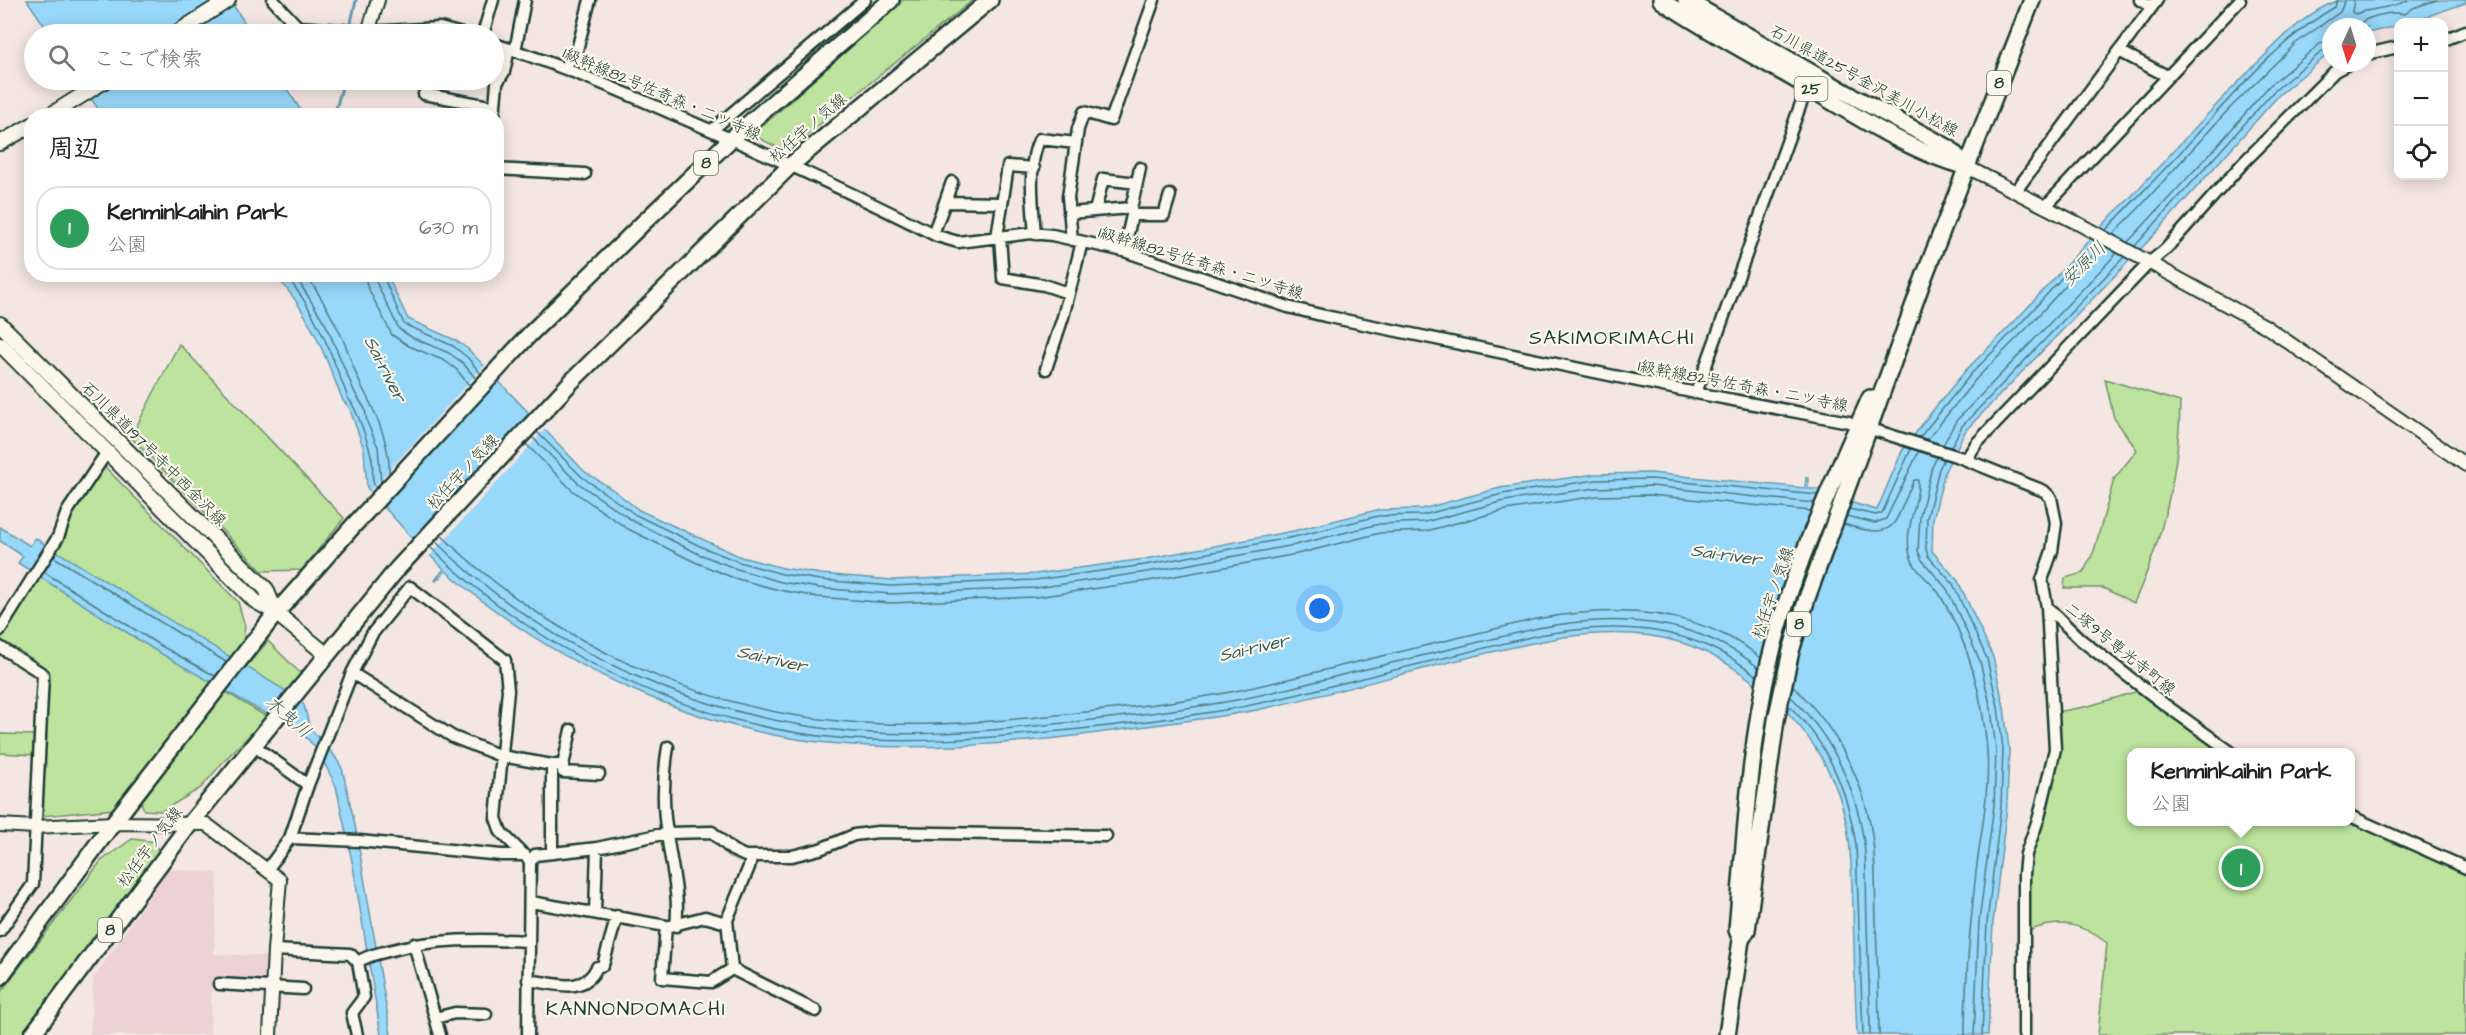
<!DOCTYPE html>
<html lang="ja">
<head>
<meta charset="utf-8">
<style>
  body { margin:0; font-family:"Architects Daughter","Klee One",sans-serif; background:#f6f6f6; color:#222 }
  .controls { position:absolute; right:18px; top:18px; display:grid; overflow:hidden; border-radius:12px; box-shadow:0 3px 15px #0003 }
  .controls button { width:54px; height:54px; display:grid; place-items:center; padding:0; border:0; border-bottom:2px solid #e0e0e0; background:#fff; color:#222; font:30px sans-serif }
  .compass { position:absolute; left:2322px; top:18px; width:54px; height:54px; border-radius:50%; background:#fff; box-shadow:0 3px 15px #0003; rotate:184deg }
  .you { position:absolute; left:1320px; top:609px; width:21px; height:21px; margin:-15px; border:4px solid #fff; border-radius:50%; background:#1a73e8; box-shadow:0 0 0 9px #1a73e833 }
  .badge { display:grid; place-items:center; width:39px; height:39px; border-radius:50%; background:#1f3d34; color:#fff; font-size:20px; font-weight:700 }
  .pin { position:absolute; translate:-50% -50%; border:3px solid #fff; box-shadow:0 2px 6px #0006 }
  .popup { position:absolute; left:2127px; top:748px; width:228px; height:78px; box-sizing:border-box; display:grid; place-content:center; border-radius:12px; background:#fff; filter:drop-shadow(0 2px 4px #0005); font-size:20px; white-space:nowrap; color:#767676 }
  .popup b { font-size:22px; color:#222 }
  .popup::after { content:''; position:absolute; left:50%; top:100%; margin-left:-12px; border:12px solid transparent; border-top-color:#fff }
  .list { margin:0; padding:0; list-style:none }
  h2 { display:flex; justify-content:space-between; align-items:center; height:78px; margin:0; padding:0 24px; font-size:26px }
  h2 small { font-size:20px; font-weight:400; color:#767676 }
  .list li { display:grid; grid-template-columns:39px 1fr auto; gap:18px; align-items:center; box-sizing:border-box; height:84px; margin:0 12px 12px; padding:0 12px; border:2px solid #e0e0e0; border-radius:24px }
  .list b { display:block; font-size:22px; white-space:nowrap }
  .list p { margin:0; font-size:20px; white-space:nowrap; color:#767676 }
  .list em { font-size:20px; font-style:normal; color:#767676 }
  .icon { flex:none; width:33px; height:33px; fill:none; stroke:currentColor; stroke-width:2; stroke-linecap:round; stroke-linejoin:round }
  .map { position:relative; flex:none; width:2466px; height:1035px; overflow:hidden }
  .search { position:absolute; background:#fff; box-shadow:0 3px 15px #0003; left:24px; top:24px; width:480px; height:66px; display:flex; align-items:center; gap:15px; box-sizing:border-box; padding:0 21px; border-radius:33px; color:#767676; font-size:22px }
  .panel { position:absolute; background:#fff; box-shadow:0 3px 15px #0003; left:24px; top:108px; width:480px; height:174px; border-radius:24px }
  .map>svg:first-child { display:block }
  .built { fill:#ecd2d6 }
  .green { fill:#bde39e; stroke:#6e9069; stroke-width:1.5 }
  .water { fill:#98d8fa; stroke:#689aab; stroke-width:1.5 }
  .pier { fill:#f4e6e2 }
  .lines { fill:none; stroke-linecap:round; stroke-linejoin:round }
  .shore { stroke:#4f7b83; stroke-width:1.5 }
  .stream { stroke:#689aab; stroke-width:3 }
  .minor-casing { stroke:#1f3d34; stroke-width:15 }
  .tertiary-casing { stroke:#1f3d34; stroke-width:16 }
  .secondary-casing { stroke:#1f3d34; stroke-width:18 }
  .primary-casing { stroke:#1f3d34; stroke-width:20 }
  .minor { stroke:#fbf7ec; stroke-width:10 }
  .tertiary { stroke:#fbf7ec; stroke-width:12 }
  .secondary { stroke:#fbf7ec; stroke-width:14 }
  .primary { stroke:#fbf7ec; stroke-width:15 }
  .labels { text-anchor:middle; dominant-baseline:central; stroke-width:4.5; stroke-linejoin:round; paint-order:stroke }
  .shield { fill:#fbf7ec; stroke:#61756b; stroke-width:1.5 }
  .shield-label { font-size:15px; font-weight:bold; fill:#1f3d34 }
  .street-label { font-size:16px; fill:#1f3d34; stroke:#fbf7ec }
  .water-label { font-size:18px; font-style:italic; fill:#375c5c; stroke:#fbf7ec }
  .quarter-label { font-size:20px; letter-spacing:1.5px; fill:#1f3d34; stroke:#fbf7ec }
</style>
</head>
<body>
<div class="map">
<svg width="2466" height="1035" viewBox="0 0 2466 1035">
  <rect width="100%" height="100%" fill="#f4e6e2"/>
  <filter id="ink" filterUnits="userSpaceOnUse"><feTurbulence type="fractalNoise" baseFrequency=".0167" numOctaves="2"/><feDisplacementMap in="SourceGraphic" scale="12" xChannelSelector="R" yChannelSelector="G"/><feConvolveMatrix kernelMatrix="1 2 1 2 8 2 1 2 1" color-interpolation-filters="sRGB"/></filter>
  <g filter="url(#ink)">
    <path class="built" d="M168 869 218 873 214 954 266 956V980H212L210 1035H90L93 979Z"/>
    <path class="green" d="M903 0H973L830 115 793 148 782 150 757 137 756 132Z
      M179 344 344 518 302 570 262 571 131 437Z
      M2105 379 2180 402C2180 470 2162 541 2134 603L2103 588H2064L2065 578 2083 573 2094 551 2114 479 2137 450 2114 418Z
      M104 466 238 602 245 626 242 649 115 809 42 816 46 672 3 643 1 638 60 543 72 512Z
      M268 641 302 675 288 693 246 667Z
      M2138 691 2223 752H2132V822H2350L2466 873V1035H2098L2107 943C2080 922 2059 919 2028 931L2027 863 2038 834 2057 712 2089 706Z
      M226 692 267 717 224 761 201 788 162 811 144 810 141 802Z
      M0 734 37 735 35 755 0 753Z
      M132 839 156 842 158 852 22 1035H0V993L101 861Z"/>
    <path class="water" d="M27 0H230L252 34H50Z
      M2340 0H2466V3L2410 22H2398V26L2367 33V27H2331V52L2279 95 2154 235 1966 430 1945 471 1933 519 1932 551 1958 581 1993 657 2004 707 2009 749 2007 806 1993 923 1988 1035H1857C1855 993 1854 950 1853 908 1851 876 1852 844 1844 813 1834 772 1810 734 1780 705 1712 641 1656 625 1564 637 1463 655 1366 686 1266 708 1220 718 1173 722 1126 729 1032 743 934 752 839 744 699 733 551 664 446 571L436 581 435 580 444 569 412 538 367 488 364 449 349 407 343 401C326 357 308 309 275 275H387L408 319 455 340 468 349 585 472 612 489 639 510 741 557 783 568 821 574 892 580 1035 574 1145 559 1293 531 1377 510 1422 509 1500 488 1595 474 1651 473 1805 488 1806 478H1808V489H1820L1835 498 1877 510 1902 451 1930 414 1966 370 2017 319 2114 213 2129 199C2171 154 2212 108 2256 64 2281 40 2306 11 2340 0Z
      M79 80H281L304 115H102Z
      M0 527 30 546 35 538 286 691 304 705 310 728 334 755 342 768 355 825 391 1035H381L353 866 336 786 317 749 296 727 289 722 268 715 153 649 18 563 23 556 0 541Z"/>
    <path class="pier" d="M485 365 499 378 381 508 368 493Z
      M532 413 546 428 428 558 410 540 439 513Z"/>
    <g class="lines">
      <path class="shore" d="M2354 0 2352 12 2355 14C2371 8 2396 8 2408 0
        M2356 27C2365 16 2392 11 2405 14L2413 8 2437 0
        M2106 230C2133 201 2161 174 2188 144 2231 97 2279 39 2335 7L2337 0
        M2113 234 2139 208 2228 110 2296 43 2340 12 2345 0
        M2128 242 2218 145 2269 86 2321 43 2331 40
        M2135 246 2274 91 2325 49 2331 48
        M284 274C315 308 332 355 348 398 356 406 370 448 372 460 374 470 370 480 376 488
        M294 274 326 325 355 393 365 409 367 422 378 447 381 483
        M305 274C319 292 331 315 341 335 349 351 353 370 362 387 375 411 391 446 389 474
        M365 274 367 286 392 335 409 346 445 361 456 369 470 386
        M374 274 376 282 399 329 413 338 449 353 463 363 476 379
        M382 274 404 324 453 346 468 358 481 374
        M537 432 582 477 636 515 702 547 739 562 782 574 820 580 891 586 1035 580 1145 565 1294 537 1378 516 1423 515 1502 494 1596 480 1651 479 1817 495
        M532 437 578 483 633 521 699 554 737 569 781 582 819 588 890 594 1036 588 1147 572 1295 545 1379 524 1425 522 1504 501 1596 488 1651 486 1814 503
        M1920 437 1971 374 2021 323 2095 241
        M1927 440 1976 379 2027 328 2102 245
        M526 444 573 491 628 529 695 562 734 578 779 590 818 597 890 603 1036 597 1148 581 1297 554 1380 533 1426 531 1506 510 1597 496 1650 495 1811 511
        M1943 445 1956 421 2117 253
        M1951 447 1962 426 2124 257
        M1937 457 1932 467 1920 516 1918 551 1922 560 1947 589 1980 661 1991 709 1996 750 1994 805 1979 922 1974 1035
        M1944 459 1939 469 1927 518 1926 549 1928 556 1953 584 1987 659 1998 707 2003 749 2001 806 1987 923 1982 1035
        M1849 509 1876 515 1882 513 1911 449
        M1847 516 1875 523 1886 519 1919 451
        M1844 524C1899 543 1893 523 1914 480H1918C1920 502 1903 529 1910 555 1914 572 1932 581 1940 595 1968 640 1983 697 1987 750 1990 790 1981 832 1976 872 1970 926 1965 980 1965 1035
        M441 535C547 638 690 707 838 721 907 728 978 723 1047 716 1106 710 1167 704 1225 693 1267 685 1308 674 1349 664 1411 649 1473 634 1536 619 1613 605 1697 606 1761 658
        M435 541C543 647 685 712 835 730 904 738 976 732 1045 725 1105 719 1166 712 1225 702 1267 695 1309 683 1350 673 1413 658 1475 643 1538 628 1615 614 1695 616 1759 668
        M430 547C538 652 687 724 838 738 908 744 980 739 1049 732 1108 727 1167 719 1225 710 1267 703 1309 691 1351 681 1413 665 1476 650 1539 635 1618 621 1692 624 1757 676
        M54 557 226 662
        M44 572 156 643 215 676
        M1793 686C1836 727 1866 782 1873 842 1876 868 1875 894 1876 920 1877 958 1879 997 1879 1035
        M1790 696C1831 735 1856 786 1864 842 1867 869 1866 897 1867 924 1868 961 1870 998 1870 1035
        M1788 705C1828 742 1848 792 1856 845L1863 1035"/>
      <path class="stream" d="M350 27 356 0
        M334 116 344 80"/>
      <defs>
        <path id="minor" d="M273 0 298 27 368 32 440 28 462 34
          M2140 0 2152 7
          M483 34 493 0
          M2444 40 2466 31
          M494 44C558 64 619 90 680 117 767 154 853 193 937 236L958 242 1032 233 1052 235 1124 251 1288 307 1325 316 1696 393 1849 422 1959 457 2044 491 2051 498 2056 523 2052 551 2042 580 2047 607 2081 640 2164 704 2231 752
          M515 51 525 0
          M2119 51 2167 76
          M2367 54 2398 47
          M565 67 577 50 590 0
          M424 94 495 107
          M494 116 497 83 504 72 509 49
          M712 130 865 0
          M496 169 585 174
          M1137 183 1140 168
          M2015 192 2157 0
          M945 202 952 182
          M2045 207 2240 0
          M1095 211 1103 179 1137 183 1131 208
          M1069 213 1131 208 1132 215 1124 251
          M1132 215H1164L1170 195
          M933 234 945 202 1001 203
          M1035 234C1033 209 1027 160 1040 139L1076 143
          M997 237 1008 166 1034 168
          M1000 237 1003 278 1044 285 1068 293
          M1072 240 1068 197 1078 129 1084 112 1111 120 1154 0
          M1046 369 1063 317 1082 242
          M1696 393 1807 87
          M1966 460 1976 444 2149 263 2165 250 2244 162 2335 71 2350 63
          M0 630 58 537 67 512 107 452
          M0 647 43 674 33 884 0 931
          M352 673 453 737 501 756 552 765
          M253 745 308 785
          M668 747C663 777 662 804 667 834 671 865 680 895 676 926
          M563 765V772L599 774
          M2350 816 2466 868
          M290 838 359 841 501 855H525
          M552 852V765H563L571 730
          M530 861 535 855 597 848 667 833 712 832 732 850 745 856H792L820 849 854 835 878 832 1106 836
          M267 870 290 838 308 785 352 673 372 634 410 587 505 660 508 690 496 818 501 832 530 861 528 1035
          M531 902 666 926 662 978 711 982 732 969
          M595 913 597 848
          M670 926 705 917 723 922 727 920
          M414 944 440 1035
          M274 950 350 954 358 962 364 997 352 1013 357 1035
          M358 962C368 955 377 954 388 951 435 938 480 939 528 941
          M732 969 727 920 749 867 752 856
          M732 969 816 1011
          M528 980C554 983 584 996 597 967L603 965 617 916
          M219 984 303 989
          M435 1018 455 1013 486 1014
          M2024 1035V874L2026 854 2039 817 2055 749 2047 607"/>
        <path id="tertiary" d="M368 32 378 0
          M1967 167 2079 224 2265 326 2466 465
          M0 825 35 827 113 823 206 824 280 880 274 950 270 1035"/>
        <path id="secondary" d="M175 34 228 0
          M49 116 106 80
          M0 143 32 125
          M0 324 266 589 276 613
          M0 344 255 601 276 613 327 655"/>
        <path id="primary" d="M1661 0C1708 32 1759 58 1808 87 1854 115 1915 154 1967 167
          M1686 0 1845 92 1949 148 1967 167
          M1741 940 1737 930C1745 841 1749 750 1769 663 1791 571 1832 484 1870 398
          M0 977 113 823 276 613 354 525 530 334 642 224 731 139 891 0
          M32 1035 189 825 398 568 571 382 791 165 990 0
          M1727 1035 1741 940 1747 930 1776 720 1791 651 1807 598 1924 277 2032 0"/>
      </defs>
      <use href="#minor" class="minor-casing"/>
      <use href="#tertiary" class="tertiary-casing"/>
      <use href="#secondary" class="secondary-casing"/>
      <use href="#primary" class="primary-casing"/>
      <use href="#minor" class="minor"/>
      <use href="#tertiary" class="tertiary"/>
      <use href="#secondary" class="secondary"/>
      <use href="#primary" class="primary"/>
    </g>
  </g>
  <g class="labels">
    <g class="shield">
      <rect x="1987" y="71" width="24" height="24" rx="4.5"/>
      <rect x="1794.5" y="77" width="33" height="24" rx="4.5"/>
      <rect x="694" y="151" width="24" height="24" rx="4.5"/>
      <rect x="1787" y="612" width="24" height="24" rx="4.5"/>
      <rect x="98" y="918" width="24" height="24" rx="4.5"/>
    </g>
    <g class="shield-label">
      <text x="1999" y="83">8</text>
      <text x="1811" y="89">25</text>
      <text x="706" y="163">8</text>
      <text x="1799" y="624">8</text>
      <text x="110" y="930">8</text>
    </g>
    <g class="street-label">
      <text transform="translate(1864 81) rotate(29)">石川県道25号金沢美川小松線</text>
      <text transform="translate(662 94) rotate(23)">1級幹線82号佐奇森・二ツ寺線</text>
      <text transform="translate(808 128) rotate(-41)">松任宇ノ気線</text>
      <text transform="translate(1201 263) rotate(17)">1級幹線82号佐奇森・二ツ寺線</text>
      <text transform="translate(1743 386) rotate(11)">1級幹線82号佐奇森・二ツ寺線</text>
      <text transform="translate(154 454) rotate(45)">石川県道197号寺中西金沢線</text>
      <text transform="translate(463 472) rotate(-47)">松任宇ノ気線</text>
      <text transform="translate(1773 593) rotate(-71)">松任宇ノ気線</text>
      <text transform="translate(2120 649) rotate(39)">二塚9号専光寺町線</text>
      <text transform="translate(150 847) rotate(-53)">松任宇ノ気線</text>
    </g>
    <g class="water-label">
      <text transform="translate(2084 264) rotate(-45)">安原川</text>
      <text transform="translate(385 369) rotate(63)">Sai-river</text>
      <text transform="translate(1726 555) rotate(8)">Sai-river</text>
      <text transform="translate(1254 648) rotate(-13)">Sai-river</text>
      <text transform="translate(772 659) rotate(13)">Sai-river</text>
      <text transform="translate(288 717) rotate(41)">木曳川</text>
    </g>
    <g class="quarter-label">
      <text x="1612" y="338">SAKIMORIMACHI</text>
      <text x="636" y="1009">KANNONDOMACHI</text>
    </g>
  </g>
</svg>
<div class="controls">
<button>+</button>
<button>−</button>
<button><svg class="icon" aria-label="locate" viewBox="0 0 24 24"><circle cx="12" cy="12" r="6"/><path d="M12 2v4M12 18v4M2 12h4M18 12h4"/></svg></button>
</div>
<svg class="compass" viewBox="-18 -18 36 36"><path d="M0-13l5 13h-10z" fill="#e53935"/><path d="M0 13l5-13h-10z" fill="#767676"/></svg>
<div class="you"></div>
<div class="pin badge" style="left:2241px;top:868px;background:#2e9e5b">1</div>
<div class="popup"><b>Kenminkaihin Park</b>公園</div>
<div class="search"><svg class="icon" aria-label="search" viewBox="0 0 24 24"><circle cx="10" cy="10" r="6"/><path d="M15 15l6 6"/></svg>ここで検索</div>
<section class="panel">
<h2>周辺<small></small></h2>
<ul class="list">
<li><span class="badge" style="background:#2e9e5b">1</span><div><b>Kenminkaihin Park</b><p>公園</p></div><em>630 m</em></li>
</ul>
</section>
</div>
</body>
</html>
